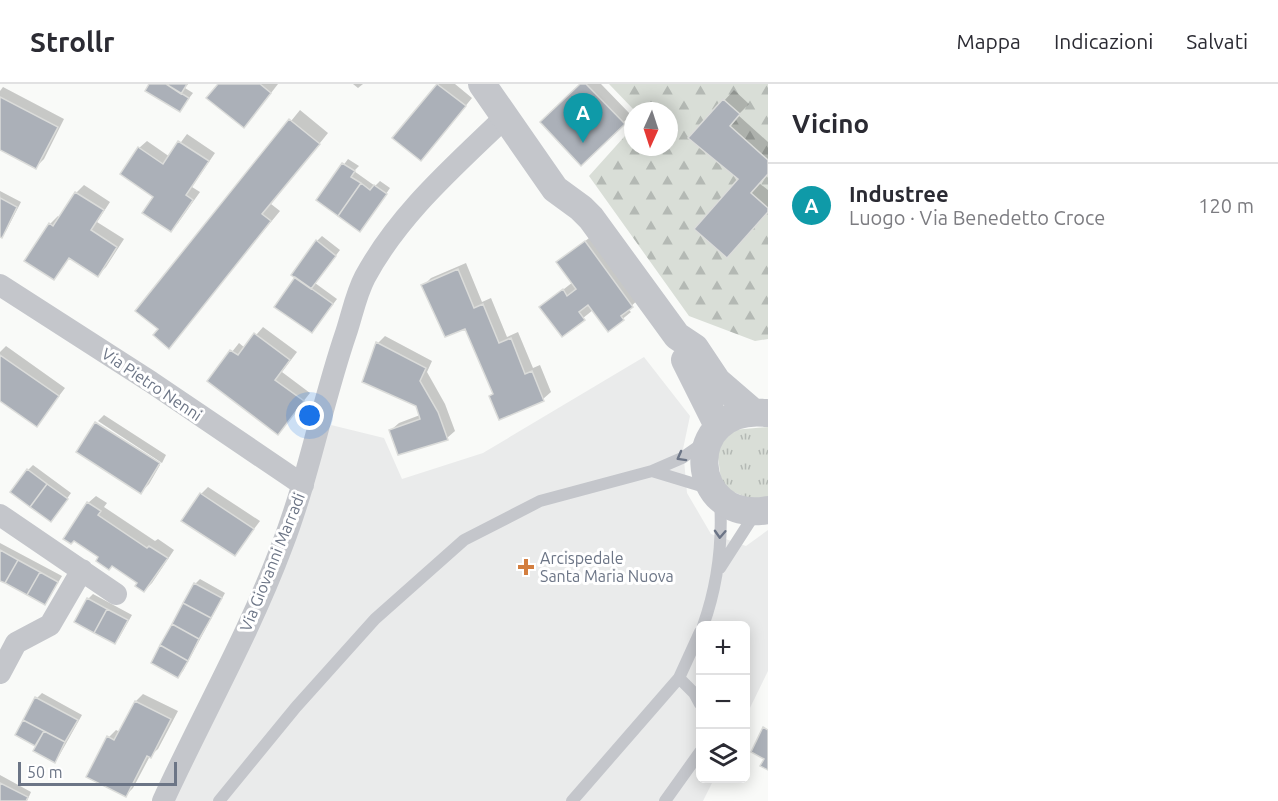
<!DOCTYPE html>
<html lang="it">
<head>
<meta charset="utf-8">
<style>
  body { margin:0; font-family:Ubuntu,sans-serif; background:#f2f2f3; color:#2b2b33 }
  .controls { position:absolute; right:18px; bottom:18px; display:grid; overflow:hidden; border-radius:9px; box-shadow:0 3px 15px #0003 }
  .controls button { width:54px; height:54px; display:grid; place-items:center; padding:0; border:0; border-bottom:2px solid #e1e1e2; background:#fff; color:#2b2b33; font:30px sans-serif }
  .compass { position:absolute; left:624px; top:18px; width:54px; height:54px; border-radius:50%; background:#fff; box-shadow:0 3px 15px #0003; rotate:183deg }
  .scale { position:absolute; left:18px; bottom:15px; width:159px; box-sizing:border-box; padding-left:6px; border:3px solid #6c7586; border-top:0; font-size:16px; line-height:21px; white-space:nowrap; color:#6c7586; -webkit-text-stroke:4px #fff; paint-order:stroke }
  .you { position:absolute; left:310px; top:332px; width:21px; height:21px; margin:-15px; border:4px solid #fff; border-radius:50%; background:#1a73e8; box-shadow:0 0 0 9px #1a73e833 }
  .badge { display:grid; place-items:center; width:39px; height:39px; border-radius:50%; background:#7c3aed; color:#fff; font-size:20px; font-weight:700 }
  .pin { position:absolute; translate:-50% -50px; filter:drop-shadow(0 2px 3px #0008) }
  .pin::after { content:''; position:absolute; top:32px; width:21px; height:18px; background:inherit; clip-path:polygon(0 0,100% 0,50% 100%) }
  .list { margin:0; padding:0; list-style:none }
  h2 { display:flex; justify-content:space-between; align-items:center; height:78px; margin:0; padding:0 24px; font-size:26px }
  h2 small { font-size:20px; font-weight:400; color:#7c7c81 }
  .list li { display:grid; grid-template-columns:39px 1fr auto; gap:18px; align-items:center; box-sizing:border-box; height:84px; padding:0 24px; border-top:2px solid #e1e1e2 }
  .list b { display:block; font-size:22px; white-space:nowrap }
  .list p { margin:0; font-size:20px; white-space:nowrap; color:#7c7c81 }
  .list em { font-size:20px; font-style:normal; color:#7c7c81 }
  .icon { flex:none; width:33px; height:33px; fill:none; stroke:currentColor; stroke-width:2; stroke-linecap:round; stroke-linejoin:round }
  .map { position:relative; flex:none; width:768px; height:717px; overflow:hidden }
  header { display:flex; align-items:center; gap:36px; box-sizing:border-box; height:84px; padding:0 30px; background:#fff; border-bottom:2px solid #e1e1e2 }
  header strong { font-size:28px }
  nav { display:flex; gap:33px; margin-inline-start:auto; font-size:21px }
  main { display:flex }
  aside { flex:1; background:#fff }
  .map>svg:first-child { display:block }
  .built { fill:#eaebeb }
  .grass { fill:url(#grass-tufts) }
  .forest { fill:url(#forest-firs) }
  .shadow { fill:#0003 }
  .building { fill:#abb0b8; stroke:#dbdcda; stroke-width:1.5 }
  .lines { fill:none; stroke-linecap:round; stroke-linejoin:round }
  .service { stroke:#c4c6cb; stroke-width:12 }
  .minor { stroke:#c4c6cb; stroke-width:22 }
  .tertiary { stroke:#c4c6cb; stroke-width:28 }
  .oneway { stroke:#6c7586 }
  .poi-dot { fill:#d37e3f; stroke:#fff; stroke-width:2 }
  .labels { text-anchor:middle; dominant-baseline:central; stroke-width:6; stroke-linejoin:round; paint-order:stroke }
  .street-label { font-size:16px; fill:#6c7586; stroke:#fff }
  .poi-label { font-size:16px; fill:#6c7586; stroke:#fff; text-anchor:start }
</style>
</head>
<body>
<header>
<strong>Strollr</strong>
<nav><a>Mappa</a><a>Indicazioni</a><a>Salvati</a></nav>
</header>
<main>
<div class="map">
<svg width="768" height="717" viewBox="0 0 768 717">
  <defs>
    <pattern id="grass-tufts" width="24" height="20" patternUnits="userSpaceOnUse" patternTransform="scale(1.5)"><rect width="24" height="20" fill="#d9ded7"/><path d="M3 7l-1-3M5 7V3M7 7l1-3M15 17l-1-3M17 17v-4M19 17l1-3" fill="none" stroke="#b4b9b4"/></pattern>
    <pattern id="forest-firs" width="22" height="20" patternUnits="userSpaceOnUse" patternTransform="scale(1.5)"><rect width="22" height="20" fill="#d9ded7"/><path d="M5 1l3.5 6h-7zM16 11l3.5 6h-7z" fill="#b4b9b4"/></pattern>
  </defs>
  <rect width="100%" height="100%" fill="#f9faf8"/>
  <path class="built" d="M644 273 690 332 683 365 687 409 711 450 746 462 768 446V587L746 632V542H700V694L714 695 703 717H168L331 341 384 354 402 395 483 369Z"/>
  <path class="grass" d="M768 343V416L757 418 722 403 717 366 733 346Z"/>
  <path class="forest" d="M609 0H768V255L755 257 689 232 589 92 633 43V63H669V27H635Z"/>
  <path class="shadow" d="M151 0H188L185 4 193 9 180 26Z
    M220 0H278L251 35Z
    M353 0H363L358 4Z
    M439 0H455L472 14 428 68 395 54Z
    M582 0H601L631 31 581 80Z
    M3 3 64 35 44 75 36 83 0 64V7Z
    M734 6 749 20 738 31 768 58V89L759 99 768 106V127L737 162 740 95 690 54Z
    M300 26 328 49 271 120 280 127 169 263 160 245 138 226Z
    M187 50 215 69 192 103 200 108 178 139 171 146 155 112 139 64 147 57 170 73Z
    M348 75 359 82 354 87 375 102 380 97 390 104 365 141 318 116Z
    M84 101 110 118 97 138 124 155 106 183 98 191 70 173 54 194 26 176 50 140 58 132 60 134 76 109Z
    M0 107 21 118 6 147 1 152Z
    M593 151 640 214 628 225 631 228 609 246 593 226 562 251 541 223 573 198 558 178Z
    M322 152 340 166 315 199 337 215 312 248 297 193 317 157Z
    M466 179 482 218 491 214 507 253 518 248 533 284 540 281 551 308 543 315 500 334 491 312 494 308 466 243 423 202 431 194Z
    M263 243 297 268 282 288 310 309 278 349 209 297 239 259 245 264Z
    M385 252 432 277 427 288 445 320 455 347 447 354 391 346 399 339 420 331 417 320 378 259Z
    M6 262 65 304 37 341 0 315V268Z
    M104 331 166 371 162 379 98 337Z
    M96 340 160 381 149 400 141 408Z
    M33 381 71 409 55 431 28 386Z
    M208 403 260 437 235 470 201 410Z
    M96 412 107 419 104 423 155 457 158 455 174 466 152 499 144 507 139 499 101 473 88 419Z
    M0 459 62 492 49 514 45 519 0 495Z
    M200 495 225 509 183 587 178 592 195 500Z
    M93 510 132 531 119 554 114 559 88 515Z
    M42 609 82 631 59 672 54 677 37 662 17 651 37 614Z
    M143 610 178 627 158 665 150 672 133 704 126 711 109 653 116 646 120 648 136 617Z
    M0 691 31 708 27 717H0Z"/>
  <path class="building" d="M149 0H166L189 14 180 28 145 7Z
    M166 0H187L181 10Z
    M218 0H260L271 9 244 44 206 14Z
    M437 0 466 22 421 77 392 54Z
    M580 0H586L625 40 581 82 540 38Z
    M0 13 58 43 36 85 0 66Z
    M723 15 740 30 730 42 768 76V90L751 109 768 124V128L727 174 694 145 738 95 688 54Z
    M289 35 320 60 262 130 271 137 169 265 153 251 158 245 135 227Z
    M178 57 209 77 186 111 193 116 171 148 142 129 153 113 120 90 138 63 163 80Z
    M342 79 355 87 351 93 361 99 338 132 316 116Z
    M361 99 370 106 374 101 387 110 360 148 338 132Z
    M75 108 104 126 91 146 117 163 98 193 69 174 54 196 24 177 49 139 53 142Z
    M0 114 17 123 2 154 0 153Z
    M316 156 336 172 311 205 291 191Z
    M585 157 633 223 621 232 624 236 608 248 588 221 579 228 585 236 562 253 539 223 563 205 567 212 576 205 556 178Z
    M458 185 474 224 483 220 499 259 511 254 525 290 532 287 544 317 499 336 489 312 493 310 465 245 445 253 421 201Z
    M295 193 333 220 312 249 274 223Z
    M254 249 290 276 275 296 304 317 278 351 207 297 230 266 238 271Z
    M376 258 426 284 420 297 438 328 448 356 398 371 389 346 420 335 416 322 362 298Z
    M0 271 59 312 37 343 0 317Z
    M95 338 160 379 141 410 76 368Z
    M27 385 47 400 30 423 10 408Z
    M47 400 68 415 51 438 30 423Z
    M200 409 254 445 235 472 181 437Z
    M87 418 101 427 98 431 147 464 149 462 168 474 144 508 135 502 137 499 112 482 109 486 96 477 98 473 74 457 71 460 63 455Z
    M0 466 18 476 5 499 0 497Z
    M18 476 40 488 27 511 5 499Z
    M40 488 58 498 45 521 27 511Z
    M194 499 222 514 211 534 183 519Z
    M87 514 107 525 94 549 74 538Z
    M183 519 211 534 199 555 172 540Z
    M107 525 128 536 115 560 94 549Z
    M172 540 199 555 188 577 160 561Z
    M160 561 188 577 178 594 151 579Z
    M35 613 78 636 65 658 23 636Z
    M135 617 171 635 151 674 147 672 126 713 86 693 107 652 114 656Z
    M23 636 44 647 35 662 15 651Z
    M763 643 768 646V686L760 682 764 675 751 668Z
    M44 647 65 658 55 679 33 667Z
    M0 699 28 713 26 717H0Z"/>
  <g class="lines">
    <path class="service" d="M652 387 708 404
      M720 484 756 428
      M703 542C718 500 723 461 720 416
      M679 594 694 609 700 620
      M219 717 296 623 375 535 464 456 540 417 652 387 682 374 705 358
      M572 717 679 594 700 548
      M665 717 700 668"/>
    <path class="minor" d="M0 201 151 298 303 401
      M0 431 116 510
      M0 589 16 559 50 541 82 486
      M163 717C202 632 249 550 282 462 309 392 322 319 346 249 352 231 356 210 365 193 398 132 449 87 499 39L508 36"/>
    <path class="tertiary" d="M482 0 555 105 581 124 591 134 677 252 695 264 717 297 753 328
      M685 276 718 342
      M766 329C680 320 687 441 768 426"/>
  </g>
  <defs><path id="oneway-chevron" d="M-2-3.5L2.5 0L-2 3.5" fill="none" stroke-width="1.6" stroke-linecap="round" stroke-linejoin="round" transform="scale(1.5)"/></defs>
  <g class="oneway">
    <use href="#oneway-chevron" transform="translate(681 373) rotate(151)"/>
    <use href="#oneway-chevron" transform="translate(720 450) rotate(93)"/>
  </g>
  <path class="poi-dot" d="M523 474h6v6h6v6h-6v6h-6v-6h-6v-6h6z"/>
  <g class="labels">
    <g class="street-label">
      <text transform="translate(152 300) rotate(34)">Via Pietro Nenni</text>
      <text transform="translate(272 478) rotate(-68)">Via Giovanni Marradi</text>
    </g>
    <g class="poi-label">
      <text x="540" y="474">Arcispedale<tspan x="540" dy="18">Santa Maria Nuova</tspan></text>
    </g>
  </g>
</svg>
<div class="controls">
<button>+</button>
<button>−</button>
<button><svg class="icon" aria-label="layers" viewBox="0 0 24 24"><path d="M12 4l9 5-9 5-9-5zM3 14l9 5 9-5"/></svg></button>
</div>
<svg class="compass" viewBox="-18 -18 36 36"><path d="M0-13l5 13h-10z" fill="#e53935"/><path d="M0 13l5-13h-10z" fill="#7c7c81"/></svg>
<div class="scale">50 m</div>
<div class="you"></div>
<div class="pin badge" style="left:583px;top:59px;background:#0f9aa8">A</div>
</div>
<aside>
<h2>Vicino<small></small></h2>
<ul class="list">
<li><span class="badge" style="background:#0f9aa8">A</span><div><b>Industree</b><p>Luogo · Via Benedetto Croce</p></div><em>120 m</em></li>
</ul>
</aside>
</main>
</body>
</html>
